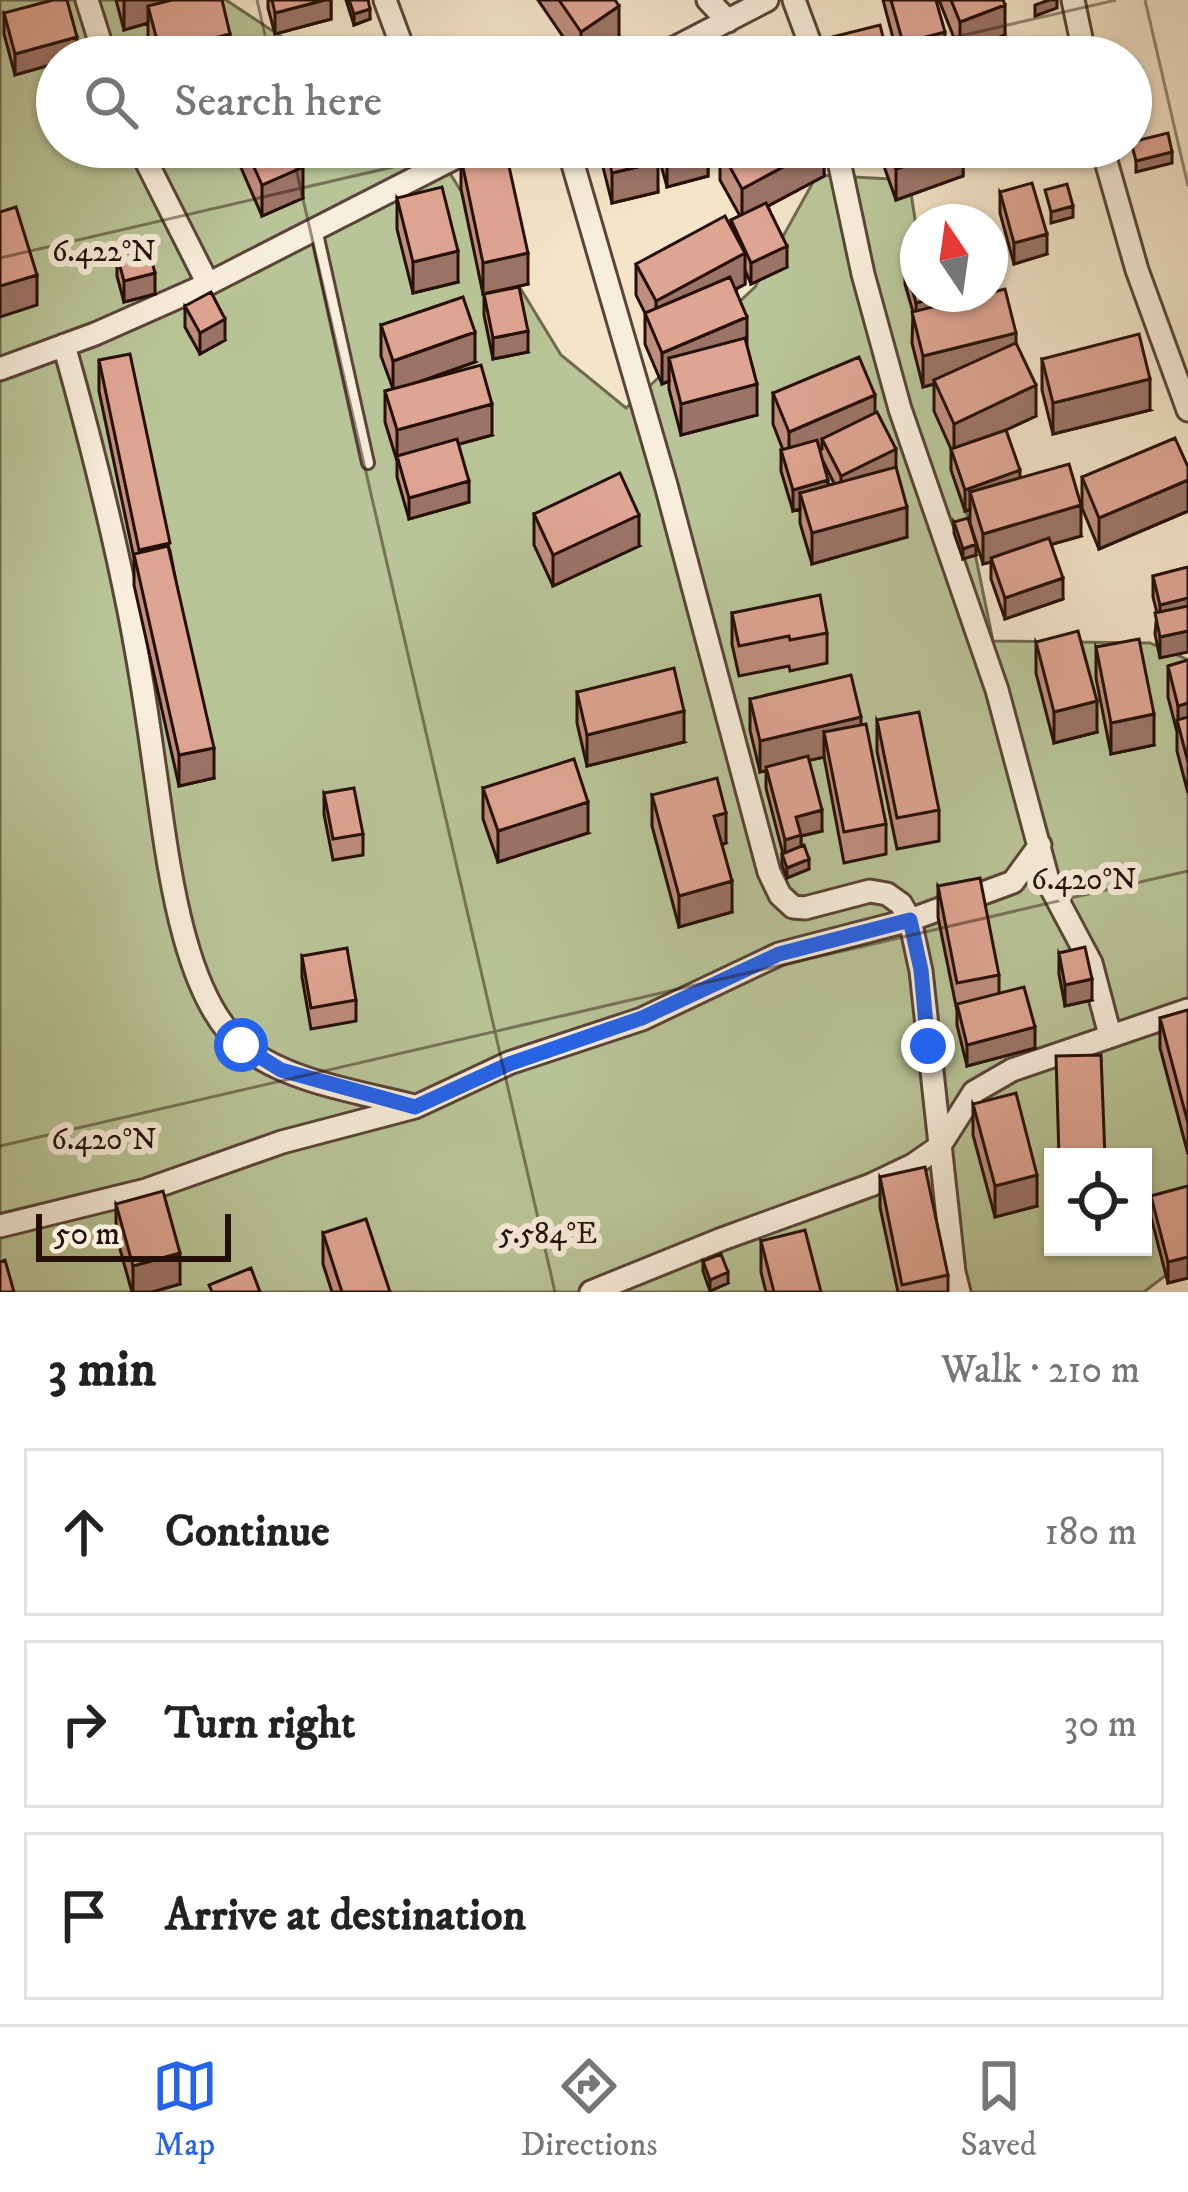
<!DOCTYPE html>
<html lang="en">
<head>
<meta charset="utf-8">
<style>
  body { margin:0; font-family:"IM FELL DW Pica",serif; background:#f6f6f6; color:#222 }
  .controls { position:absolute; right:36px; bottom:36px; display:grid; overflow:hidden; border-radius:0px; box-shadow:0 3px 9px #0004 }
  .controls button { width:108px; height:108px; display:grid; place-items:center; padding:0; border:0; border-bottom:3px solid #e0e0e0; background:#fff; color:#222; font:60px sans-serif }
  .compass { position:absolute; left:900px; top:204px; width:108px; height:108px; border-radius:50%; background:#fff; box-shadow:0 3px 9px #0004; rotate:347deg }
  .scale { position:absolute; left:36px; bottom:30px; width:195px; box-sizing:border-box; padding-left:12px; border:6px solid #260f07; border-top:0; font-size:33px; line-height:42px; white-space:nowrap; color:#260f07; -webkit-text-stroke:9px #f8eedc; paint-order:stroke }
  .stop { position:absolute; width:36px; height:36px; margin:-27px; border:9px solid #2563eb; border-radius:50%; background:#fff }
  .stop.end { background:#2563eb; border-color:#fff; box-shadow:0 3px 12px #0008 }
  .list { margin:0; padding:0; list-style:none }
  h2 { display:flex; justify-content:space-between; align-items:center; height:156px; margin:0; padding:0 48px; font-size:51px }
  h2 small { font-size:39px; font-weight:400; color:#767676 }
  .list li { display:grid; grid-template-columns:78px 1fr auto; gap:36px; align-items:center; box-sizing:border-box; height:168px; margin:0 24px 24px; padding:0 24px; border:3px solid #e0e0e0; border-radius:0px }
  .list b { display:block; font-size:45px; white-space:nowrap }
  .list em { font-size:39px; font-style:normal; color:#767676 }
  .icon { flex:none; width:66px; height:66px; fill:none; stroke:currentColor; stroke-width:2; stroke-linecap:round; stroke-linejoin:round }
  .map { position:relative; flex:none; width:1188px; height:1292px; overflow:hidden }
  .search { position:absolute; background:#fff; box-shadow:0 3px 9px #0004; left:36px; right:36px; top:36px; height:132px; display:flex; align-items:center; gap:30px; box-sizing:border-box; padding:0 42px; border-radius:66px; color:#767676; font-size:45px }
  .sheet { height:732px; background:#fff }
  nav { display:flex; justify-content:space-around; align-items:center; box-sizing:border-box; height:168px; border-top:3px solid #e0e0e0; background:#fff; font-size:33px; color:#767676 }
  nav a { display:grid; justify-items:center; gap:6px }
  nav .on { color:#2563eb }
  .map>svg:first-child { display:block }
  .green { fill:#b9c598; stroke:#706a50; stroke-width:3; fill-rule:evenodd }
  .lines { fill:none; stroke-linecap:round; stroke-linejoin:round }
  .lane-casing { stroke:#5a4438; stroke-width:16 }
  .street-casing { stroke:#5a4438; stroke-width:27 }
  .lane { stroke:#f8eedc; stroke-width:10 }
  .street { stroke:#f8eedc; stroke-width:21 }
  .wall { fill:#c08e7e; stroke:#260f07; stroke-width:3; fill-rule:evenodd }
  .shaded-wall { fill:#9c7467; stroke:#260f07; stroke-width:3 }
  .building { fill:#dfa593; stroke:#260f07; stroke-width:3 }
  .route { stroke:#2563eb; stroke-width:15 }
  .ticks { fill:none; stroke:#260f07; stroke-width:3; stroke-opacity:0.45 }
  .ticks-label { font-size:30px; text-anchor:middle; fill:#260f07; stroke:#f8eedc; stroke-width:12; stroke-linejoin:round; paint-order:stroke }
</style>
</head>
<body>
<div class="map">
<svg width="1188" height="1292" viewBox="0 0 1188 1292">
  <rect width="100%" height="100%" fill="#f4e5c9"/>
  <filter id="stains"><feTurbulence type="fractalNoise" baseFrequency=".00167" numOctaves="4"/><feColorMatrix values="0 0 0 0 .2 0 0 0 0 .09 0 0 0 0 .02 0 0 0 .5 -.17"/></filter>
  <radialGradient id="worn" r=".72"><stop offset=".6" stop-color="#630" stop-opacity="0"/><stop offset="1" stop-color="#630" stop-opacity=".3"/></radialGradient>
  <path class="green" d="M0 0H226L312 57H57V147H434L561 355 626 408 755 287 817 175 909 180 918 239V294L936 363 993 641 1150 643 1188 660V1258L1144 1292H0ZM1053 1157H1143V1247H1053Z"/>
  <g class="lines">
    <defs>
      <path id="lane" d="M316 229 368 463"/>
      <path id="street" d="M87 0 105 57
        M385 0 406 57
        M708 0 728 21
        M794 0 815 57
        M1073 0 1085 57
        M657 57 767 0
        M139 147 208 284
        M568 147 666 485 769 872 780 895 793 907 805 908 870 891 887 894 901 904 910 920 921 971 954 1272 959 1292
        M836 147 863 274 900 409 997 690 1049 884 1091 963 1110 1035
        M1102 147 1137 270 1188 410
        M64 345C89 434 111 521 129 611 139 662 147 713 154 764 166 842 179 995 243 1046 287 1082 360 1092 414 1106
        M0 369 95 334 208 284 476 147
        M0 1226 146 1190 282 1142 415 1107 509 1063 642 1019 779 954 910 920 1013 882 1040 845
        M591 1292 722 1239 871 1185 913 1165 939 1147 974 1092 1012 1070 1188 1010"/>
    </defs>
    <use href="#lane" class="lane-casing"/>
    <use href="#street" class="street-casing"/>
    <use href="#lane" class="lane"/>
    <use href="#street" class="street"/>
  </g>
  <path class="wall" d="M116 0H222L230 57H153L148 37V23L124 30Z
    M268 0H331V19L275 34 268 8Z
    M346 0H368L370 19 354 25Z
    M538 0H615L619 37 589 57H577Z
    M883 0H936L945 57H898Z
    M939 0H1003L1005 35 960 53Z
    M4 13 77 57 15 75 4 34Z
    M232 147H294L303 198 262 216Z
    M598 147H654L658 192 612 203Z
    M656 147H708V176L667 187Z
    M824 147V176L768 206 787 267 751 284 745 270V284L736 289 747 348 757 415 681 435 669 389V381L662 384 645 344V313L636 295V264L731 228V220L740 216 720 180V149Z
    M880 147H963V176L896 200 880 155Z
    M461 158 528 284 483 294 461 189Z
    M1000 192 1047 254 1014 264 1000 213Z
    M397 198 458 282 413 293 397 229Z
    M117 256 155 294 124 302 117 276Z
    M905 263 941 305 974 296 973 294H990L992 292 1016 343 1036 416 1006 430 1020 478 1081 536 1051 544 1063 599 1005 619 991 579V562L983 564 970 523V509L965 511 951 470V449L934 411V384L923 387 912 343 913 312 905 284Z
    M484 294 528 352 493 359 484 315Z
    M185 306 225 340 200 354 185 327Z
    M381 325 475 362 423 381 492 435 458 444 469 502 409 519 397 477V461L385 422V391L393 389 381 356Z
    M1042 359 1150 410 1053 434 1042 390Z
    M99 360 170 551 214 778 179 786 134 585V558L99 391Z
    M773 393 875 413 896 467 907 537 812 564 800 523V509L793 511 781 471V450H783L773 424ZM823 461 834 483 828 485Z
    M1188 467V511L1099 549 1082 508V477Z
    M534 514 639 546 553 586 534 545Z
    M954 522 976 555 963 559 954 533Z
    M1188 567 1160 658 1155 634 1157 613 1153 597V576Z
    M732 613 827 633V663L790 671 789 666 739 676 732 644Z
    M1036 642 1097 732 1054 743 1036 673Z
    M1096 647 1154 745 1111 754 1096 678Z
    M1188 660V793L1177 751V732L1168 697V666Z
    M577 692 684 742 587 766 577 723Z
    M750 699 861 725 886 824V854L844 863 824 757 809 760 822 831 801 836V846L809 869 787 878 782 865V854H783L766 788V770L760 772 750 730Z
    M877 720 939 810V841L897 849 877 751Z
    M483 788 588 833 498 862 483 819Z
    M324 793 363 834V855L333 860 324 814Z
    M652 795 726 843 722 845 732 912 679 927 652 826Z
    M938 886 999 975V993L1035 1048 967 1066 957 1025V1011L938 917Z
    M1059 953 1092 1000 1065 1006 1059 974Z
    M302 956 356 1000V1021L311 1029 302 977Z
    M1188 1010V1154L1160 1048V1018Z
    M973 1104 1037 1206 995 1217 973 1135Z
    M880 1177 948 1275V1292H898L880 1207Z
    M1188 1186V1278L1168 1283 1151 1217V1196Z
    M116 1204 180 1284 152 1292H132L116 1235Z
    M323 1233 390 1292H332L323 1264Z
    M761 1241 821 1292H766L761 1272Z
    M703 1261 728 1283 710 1291 703 1271Z"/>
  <path class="shaded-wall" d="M124 0H214L148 6V23L124 30Z
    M325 0H331V19L275 34V13Z
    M1049 0H1057V8L1035 16V5Z
    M1005 5V35L960 53V22Z
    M619 6V37L589 57H581V32Z
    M370 9V19L354 25V14Z
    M945 32V57H903V43Z
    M230 34V57H160V52Z
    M77 37V57H57V63L15 75V54Z
    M408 147H425V151L402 160V149Z
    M702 147H708V176L667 187V156Z
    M820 147H824V176L742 220V189Z
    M958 147H963V176L896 200V169Z
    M1172 152V163L1136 172V161Z
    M658 162V192L612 203V173Z
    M303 167V198L262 216V185Z
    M1073 206V217L1051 223V212Z
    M1047 234V254L1014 264V243Z
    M787 246V267L751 284V263Z
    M458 251V282L413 293V262Z
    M528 253V284L483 294V263Z
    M745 253V284L656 332V301Z
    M155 273V294L124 302V281Z
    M37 275V305L0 317V286Z
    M941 296V316L916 324V303Z
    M747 317V347L669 358V381L662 384V353Z
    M225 319V340L200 354V333Z
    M528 331V352L493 359V338Z
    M475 332V362L393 391V361Z
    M1016 333V364L934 380V384L923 387V356Z
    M1150 379V410L1053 434V403Z
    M757 384V415L681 435V404Z
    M1036 385V416L954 454V424Z
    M875 395V426L822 439V449L789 463V432Z
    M492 404V435L398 461 397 456V461V430Z
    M896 449V470L841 497V476Z
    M1020 470V491L970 492V509L965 511V490Z
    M828 480V501L800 493V509L793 511V490Z
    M1188 480V511L1099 549V518Z
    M469 481V502L409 519V498Z
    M1081 505V536L983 564V534Z
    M907 507V537L812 564V533Z
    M639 515V546L553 586V555Z
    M976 544V555L963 559V549Z
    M1063 578V599L1005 619V598Z
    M1188 598V619L1160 626V605Z
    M1188 631V652L1160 658V637Z
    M1097 701V732L1054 743V712Z
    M1188 703V734L1178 725V706Z
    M684 711V742L587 766V735Z
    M1154 714V745L1111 754V723Z
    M861 717V748L824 732V757L760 772V741Z
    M214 748V778L179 786V755Z
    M588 802V833L498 862V831Z
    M822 810V831L801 836V856L785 860V840L796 817Z
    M726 813V843L714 847V816Z
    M809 859V869L787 878V868Z
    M732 881V912L679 927V896Z
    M1092 979V1000L1065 1006V985Z
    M1035 1027V1048L967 1066V1045Z
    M1037 1175V1206L995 1217V1186Z
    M180 1253V1284L152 1292H133V1266Z
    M1188 1257V1278L1168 1283V1262Z
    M728 1272V1283L710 1291V1280Z"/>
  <path class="building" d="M53 0H67L77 37 15 54 4 13Z
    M172 0H222L230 34 160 52 148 6Z
    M272 0H325L275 13Z
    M349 0H368L370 9 354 14Z
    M559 0H615L619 6 581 32Z
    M891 0H936L945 32 903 43Z
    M951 0H1003L1005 5 960 22Z
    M880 25 888 57H838L832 37Z
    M682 46 685 57H641Z
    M1168 133 1172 152 1136 161 1131 142Z
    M245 147H294L303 167 262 185Z
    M606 147H654L658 162 612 173Z
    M664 147H702L667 156Z
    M725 147H820L742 189 720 149Z
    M888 147H958L896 169Z
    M505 148 528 253 483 263 461 158Z
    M1032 183 1047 234 1014 243 1000 192Z
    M1067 184 1073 206 1051 212 1045 190Z
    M442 187 458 251 413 262 397 198Z
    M766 203 787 246 751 263 731 220Z
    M16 207 37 275 0 286V212Z
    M725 216 745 253 656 301 636 264Z
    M148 247 155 273 124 281 117 256Z
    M918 259V294L941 296 916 303 905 263Z
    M730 277 747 317 662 353 645 313Z
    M519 287 528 331 493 338 484 294Z
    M1005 289 1016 333 923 356 912 312Z
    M211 292 225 319 200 333 185 306Z
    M463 297 475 332 393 361 381 325Z
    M1139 334 1150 379 1053 403 1042 359Z
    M745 338 757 384 681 404 669 358Z
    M1016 343 1036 385 954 424 934 380Z
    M130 354 170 543 139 550 99 360Z
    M859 357 875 395 789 432 773 393Z
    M481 365 492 404 397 430 385 391Z
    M877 412 896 449 841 476 822 439Z
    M1006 430 1020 470 965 490 951 449Z
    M1175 438 1188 467V480L1099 518 1082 477Z
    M457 439 469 481 409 498 397 456Z
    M817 440 828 480 793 490 781 450Z
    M1069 464 1081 505 983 534 970 492Z
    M896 467 907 507 812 533 800 493Z
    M620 473 639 515 553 555 534 514Z
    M968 518 976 544 963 549 954 522Z
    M1049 538 1063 578 1005 598 991 558Z
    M168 546 214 748 179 755 134 554Z
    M1188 567V598L1160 605 1153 576Z
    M820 595 827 633 790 640 789 636 739 646 732 613Z
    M1188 606V631L1160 637 1155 613Z
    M1078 631 1097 701 1054 712 1036 642Z
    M1139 639 1154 714 1111 723 1096 647Z
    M1188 660V703L1178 706 1168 666Z
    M674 668 684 711 587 735 577 692Z
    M851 675 861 717 760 741 750 699Z
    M919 712 939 810 897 818 877 720Z
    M1188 717V762L1177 720Z
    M866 724 886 824 844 832 824 732Z
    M808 756 822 810 796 817 801 835 785 840 766 767Z
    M574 759 588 802 498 831 483 788Z
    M717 778 726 813 714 816 732 881 679 896 652 795Z
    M354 788 363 834 333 839 324 793Z
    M804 845 809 859 787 868 782 854Z
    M980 878 999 975 957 983 938 886Z
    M1085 947 1092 979 1065 985 1059 953Z
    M347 948 356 1000 311 1008 302 956Z
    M1024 987 1035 1027 967 1045 957 1004Z
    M1188 1010V1123L1160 1018Z
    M1101 1055 1105 1157H1059L1056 1056Z
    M1016 1093 1037 1175 995 1186 973 1104Z
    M925 1167 948 1275 902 1285 880 1177Z
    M1188 1186V1257L1168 1262 1151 1196Z
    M163 1191 180 1253 133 1266 116 1204Z
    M366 1219 390 1292H342L323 1233Z
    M805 1230 821 1292H774L761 1241Z
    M721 1254 728 1272 710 1280 703 1261Z
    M5 1260 14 1292H0V1262Z
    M251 1268 260 1292H212L209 1285Z"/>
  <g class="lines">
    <path class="route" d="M241 1045 281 1070 415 1107 509 1064 642 1018 779 954 910 920 921 970 928 1046"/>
  </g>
  <path class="ticks" d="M257 0 270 57M1145 0 1188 186M869 57 1116 0M291 147 555 1292M0 258 479 147M0 1146 1188 871"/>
  <g class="ticks-label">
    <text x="104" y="261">6.422°N</text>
    <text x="1084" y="889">6.420°N</text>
    <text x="104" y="1149">6.420°N</text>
    <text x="548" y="1243">5.584°E</text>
  </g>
  <rect width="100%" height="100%" filter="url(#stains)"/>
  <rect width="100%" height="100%" fill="url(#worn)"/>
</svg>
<div class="controls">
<button><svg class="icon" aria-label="locate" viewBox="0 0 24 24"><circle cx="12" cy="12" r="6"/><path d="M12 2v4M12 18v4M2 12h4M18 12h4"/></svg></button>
</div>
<svg class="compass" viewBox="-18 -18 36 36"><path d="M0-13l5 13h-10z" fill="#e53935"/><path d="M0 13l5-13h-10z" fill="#767676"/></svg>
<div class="scale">50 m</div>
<div class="stop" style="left:241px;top:1045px"></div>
<div class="stop end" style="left:928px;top:1046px"></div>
<div class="search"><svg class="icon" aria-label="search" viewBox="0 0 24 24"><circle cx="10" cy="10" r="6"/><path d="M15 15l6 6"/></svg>Search here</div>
</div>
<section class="sheet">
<h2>3 min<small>Walk · 210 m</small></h2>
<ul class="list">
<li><svg class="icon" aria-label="ahead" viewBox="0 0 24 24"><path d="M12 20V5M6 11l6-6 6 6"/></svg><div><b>Continue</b></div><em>180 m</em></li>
<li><svg class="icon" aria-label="right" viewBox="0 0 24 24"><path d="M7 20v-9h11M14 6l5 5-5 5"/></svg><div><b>Turn right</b></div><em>30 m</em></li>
<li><svg class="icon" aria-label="arrive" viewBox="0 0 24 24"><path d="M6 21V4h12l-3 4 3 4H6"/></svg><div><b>Arrive at destination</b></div></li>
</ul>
</section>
<nav>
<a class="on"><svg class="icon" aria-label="map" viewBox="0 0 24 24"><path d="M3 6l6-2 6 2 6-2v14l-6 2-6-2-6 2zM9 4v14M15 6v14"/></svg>Map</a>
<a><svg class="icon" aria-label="directions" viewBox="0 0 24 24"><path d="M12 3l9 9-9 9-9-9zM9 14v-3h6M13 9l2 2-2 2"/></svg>Directions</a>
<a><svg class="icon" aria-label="saved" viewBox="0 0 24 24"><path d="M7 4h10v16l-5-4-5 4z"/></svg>Saved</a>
</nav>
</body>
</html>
